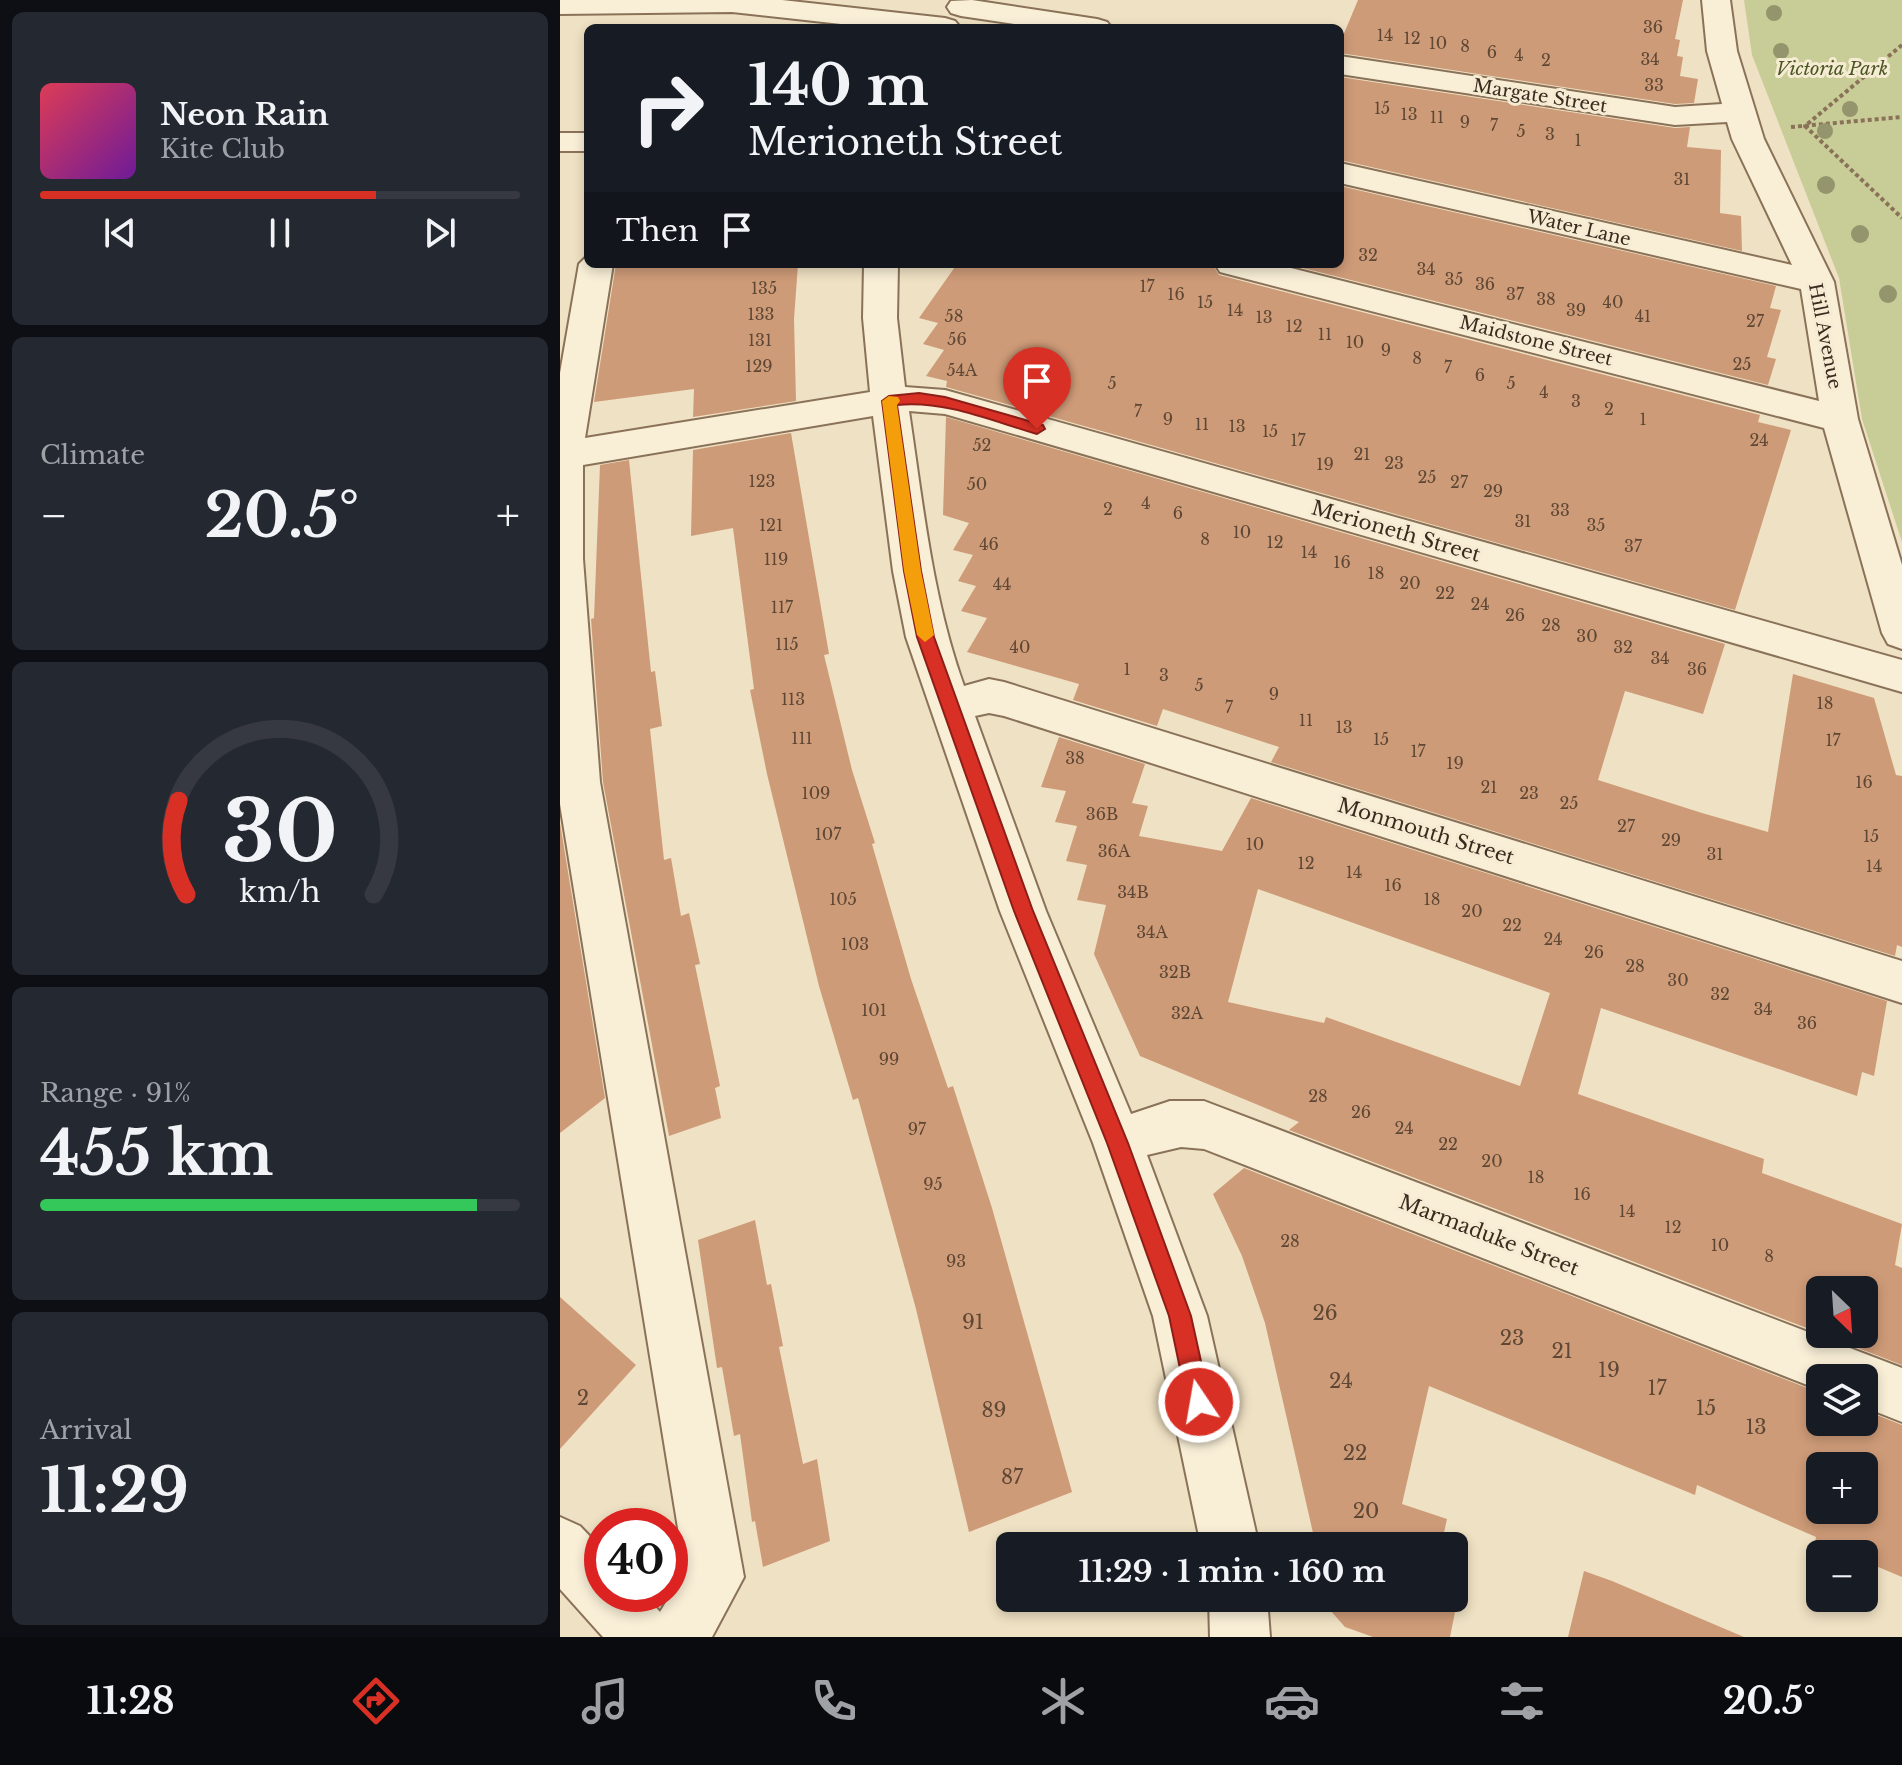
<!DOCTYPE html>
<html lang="en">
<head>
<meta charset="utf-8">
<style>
  :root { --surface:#171b24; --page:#242831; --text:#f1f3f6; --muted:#9ea1a6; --line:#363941; --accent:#d93025 }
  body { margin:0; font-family:"Libre Baskerville",serif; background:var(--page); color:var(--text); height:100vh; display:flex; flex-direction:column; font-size:30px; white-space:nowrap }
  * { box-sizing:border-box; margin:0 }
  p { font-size:26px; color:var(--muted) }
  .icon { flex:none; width:44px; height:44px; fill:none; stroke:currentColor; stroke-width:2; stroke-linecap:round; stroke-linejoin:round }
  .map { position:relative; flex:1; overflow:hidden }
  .details { display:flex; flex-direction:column; gap:12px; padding:12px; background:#0d0f14; width:560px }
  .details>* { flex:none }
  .guide { position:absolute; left:24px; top:24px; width:760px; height:244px; border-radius:12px; box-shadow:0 4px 12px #0003; background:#171b24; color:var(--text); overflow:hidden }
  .needle { width:52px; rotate:155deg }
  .controls { position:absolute; left:1246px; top:1276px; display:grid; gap:16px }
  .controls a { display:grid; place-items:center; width:72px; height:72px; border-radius:12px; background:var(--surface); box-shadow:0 4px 12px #0003; font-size:40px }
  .speed { position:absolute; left:24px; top:1508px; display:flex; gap:16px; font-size:40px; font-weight:700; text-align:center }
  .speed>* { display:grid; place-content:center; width:104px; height:104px; border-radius:50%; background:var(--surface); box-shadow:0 4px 12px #0003; line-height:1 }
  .speed .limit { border:12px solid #d22; background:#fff; color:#111 }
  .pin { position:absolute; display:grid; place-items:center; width:68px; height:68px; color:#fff; margin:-82px -34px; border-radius:50% 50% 50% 0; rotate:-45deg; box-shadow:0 0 8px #0007 }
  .pin .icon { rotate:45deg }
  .me { position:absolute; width:88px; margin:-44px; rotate:348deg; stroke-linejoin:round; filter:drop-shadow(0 0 6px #0008) }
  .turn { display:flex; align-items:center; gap:28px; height:168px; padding:0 32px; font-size:36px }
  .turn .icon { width:104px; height:104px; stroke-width:2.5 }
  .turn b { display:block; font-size:56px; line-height:68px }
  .then { display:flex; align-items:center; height:76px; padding:0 32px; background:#0003; gap:16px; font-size:30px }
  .big { font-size:60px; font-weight:700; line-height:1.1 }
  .details .card { flex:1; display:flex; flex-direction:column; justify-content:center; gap:12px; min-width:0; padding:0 28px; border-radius:12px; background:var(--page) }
  .details .dial { align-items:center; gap:0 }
  .dial svg { height:208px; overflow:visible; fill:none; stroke:var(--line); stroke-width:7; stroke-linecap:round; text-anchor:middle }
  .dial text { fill:var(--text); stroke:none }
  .song { display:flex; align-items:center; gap:24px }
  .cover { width:96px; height:96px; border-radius:12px; background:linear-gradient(135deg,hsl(350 70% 55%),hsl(280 70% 35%)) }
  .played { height:8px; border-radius:4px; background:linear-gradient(90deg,var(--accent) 70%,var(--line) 70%) }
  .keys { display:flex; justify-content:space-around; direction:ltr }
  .heat { display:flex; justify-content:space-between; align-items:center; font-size:44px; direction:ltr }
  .charge { height:12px; border-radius:6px; background:linear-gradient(90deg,#34c759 91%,var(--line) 0) }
  .trip { position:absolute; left:436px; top:1532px; width:472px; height:80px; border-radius:12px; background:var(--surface); box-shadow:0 4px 12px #0003; font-weight:700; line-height:80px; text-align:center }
  .tabs { display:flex; height:128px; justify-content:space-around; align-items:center; background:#090b0e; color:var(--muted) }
  .tabs .icon { width:56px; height:56px }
  .tabs .current { color:var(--accent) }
  .tabs b { font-size:36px; color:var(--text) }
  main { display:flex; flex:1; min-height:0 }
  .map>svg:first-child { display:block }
  .green { fill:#c8cd97 }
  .building { fill:#ce9b78; fill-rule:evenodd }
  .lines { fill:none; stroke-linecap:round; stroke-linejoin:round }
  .minor-casing { stroke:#8a7259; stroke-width:4 }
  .path { stroke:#8a7259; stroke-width:4; stroke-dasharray:4 3; stroke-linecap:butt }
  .minor { fill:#f9efd7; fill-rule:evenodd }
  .tree { fill:#94956c }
  .route { fill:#d93025; stroke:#8d1f18; stroke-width:2 }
  .slow { fill:#f59e0b }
  .labels { text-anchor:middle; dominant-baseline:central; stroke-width:6; stroke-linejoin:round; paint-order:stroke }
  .number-label { font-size:16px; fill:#5e4734 }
  .far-park-label { font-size:18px; font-style:italic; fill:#4a5624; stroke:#f6ebd3 }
  .far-street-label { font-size:18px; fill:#392b1e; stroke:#f6ebd3 }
  .street-label { font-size:20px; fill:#392b1e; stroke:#f6ebd3 }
  .near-number-label { font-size:20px; fill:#5e4734 }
</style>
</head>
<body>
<main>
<section class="details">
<div class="card">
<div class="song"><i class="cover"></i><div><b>Neon Rain</b><p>Kite Club</p></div></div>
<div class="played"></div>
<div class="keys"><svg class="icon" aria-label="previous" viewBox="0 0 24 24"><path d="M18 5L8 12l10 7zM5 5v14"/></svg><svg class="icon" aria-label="pause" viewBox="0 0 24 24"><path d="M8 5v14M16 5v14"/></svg><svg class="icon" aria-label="next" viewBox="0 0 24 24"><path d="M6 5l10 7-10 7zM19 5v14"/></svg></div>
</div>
<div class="card"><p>Climate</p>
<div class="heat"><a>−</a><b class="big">20.5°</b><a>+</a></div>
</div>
<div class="card dial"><svg viewBox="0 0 100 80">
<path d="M14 69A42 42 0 1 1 86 69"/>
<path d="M14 69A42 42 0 0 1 11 33" stroke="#d93025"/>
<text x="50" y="56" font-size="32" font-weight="700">30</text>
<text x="50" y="72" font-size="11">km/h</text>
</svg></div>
<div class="card"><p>Range · 91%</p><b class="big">455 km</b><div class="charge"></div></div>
<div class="card"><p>Arrival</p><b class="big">11:29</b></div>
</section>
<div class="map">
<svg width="1342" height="1637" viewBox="0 0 1342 1637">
  <rect width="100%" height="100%" fill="#efe1c3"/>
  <polygon class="green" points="1184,0 1342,0 1342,542 1302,419 1279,278 1192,55"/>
  <g class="building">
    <polygon points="798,0 1123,0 1115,39 1120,40 1117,56 1123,57 1120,76 1138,79 1134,103 1115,104 780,53 780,43"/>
    <polygon points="780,77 1115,128 1130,127 1127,147 1161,150 1160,213 1181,216 1182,251 780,160"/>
    <polygon points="780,186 1216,286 1210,308 1221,310 1207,357 1216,359 1208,385 727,264 780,264"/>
    <polygon points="56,264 238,264 234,319 236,401 133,417 134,389 34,402"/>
    <polygon points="397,264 652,264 659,275 1200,415 1198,422 1231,430 1175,610 386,387 387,381 366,376 384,350 363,344 378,323 359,318"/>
    <polygon points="386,417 1165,644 1143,714 1065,691 1038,780 1142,813 1208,832 1233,674 1314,698 1336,775 1342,776 1342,947 1337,945 1335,956 711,762 719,747 603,709 597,726 513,700 519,684 407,652 427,618 401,611 416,586 398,581 413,555 393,550 409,523 383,515"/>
    <polygon points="231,433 269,654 264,655 292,770 315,843 312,844 351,979 388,1088 393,1086 432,1208 512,1492 409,1532 356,1309 298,1098 293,1100 259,986 207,774 190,690 194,689 173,528 131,536 133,450"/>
    <polygon points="69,460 91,672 95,671 102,726 90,729 104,860 111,858 121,916 129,913 140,964 135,965 160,1086 155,1088 161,1118 109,1136 43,782 31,619 34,618 40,465"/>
    <path d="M499,737l86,27 -13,39 16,3 -9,30 83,15 29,-53 636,203 -13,75 -12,-4 -5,24 -256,-88 -23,86 186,65 -2,14 140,51 -7,41 7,3v97l-80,-31h42v-44h-44v43l-531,-203 10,-8 -159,-66 -46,-102 12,-49 -29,-5 10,-35 -21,-4 11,-35 -22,-4 11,-31 -25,-4zM698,889l292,104 -30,93 -194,-69 -2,6 -96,-21z"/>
    <polygon points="0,823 45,1098 0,1133"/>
    <path d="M684,1168l576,225v29h44v-12l38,15v152l-38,-16v-7h-51l3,-17 -119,-52 -2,10 -266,-109 -27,118 45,15 -6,27h-125l-51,-223 -23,-67 -29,-62zM1260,1466h44v44h-44z"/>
    <polygon points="195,1220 207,1285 211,1284 223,1346 219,1347 243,1464 257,1459 270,1541 203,1567 195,1521 192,1522 180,1434 174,1436 162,1367 157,1368 138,1240"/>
    <polygon points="0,1297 76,1365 0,1449"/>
    <polygon points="1024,1571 1052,1581 1184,1637 1008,1637"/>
    <polygon points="894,1591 899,1592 890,1637 813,1637 785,1627 770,1610 767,1598 894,1598"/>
  </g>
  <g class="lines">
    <defs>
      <g id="minor">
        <polygon points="0,0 222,0 385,18 395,21 400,27 317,28 172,12 0,14"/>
        <polygon points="412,0 537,19 547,22 552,28 481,28 401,16 391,13 387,7 391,1"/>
        <polygon points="1142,0 1170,0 1177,51 1204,139 1274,282 1298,419 1342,565 1342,649 1328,644 1322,633 1264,428 660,272 655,264 715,264 1259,401 1241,289 780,183 780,163 1232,265 1172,139 1167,122 1115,125 780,74 780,56 1115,107 1162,104 1147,51"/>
        <rect x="0" y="133" width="28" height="18"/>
        <path d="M28,255v9h25l-28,174 285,-46 -7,-74 1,-54h34l-1,54 8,69 40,3 957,270v32l-957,-278 -36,-3c14,93 23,186 55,275l25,-7 15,3 898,279v42l-898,-287 -15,-3 -14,3 71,195 85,203 39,-13h34l698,267v54l-38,-15v-29h-44v12l-616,-241 -23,-2 -34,8 60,161 52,230h-58l-48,-230 -60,-173 -93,-232 -94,-274 -13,-66 -20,-155 -290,49v94l17,223 144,795 -32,60h-109l-43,-48v-72l20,9 22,23v45h42l16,18 25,-41 -125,-767v-431l19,-109z"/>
        <polygon points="649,1598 707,1598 710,1637 650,1637"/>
      </g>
    </defs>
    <use href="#minor" class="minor-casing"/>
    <g class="path">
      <polyline points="1342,45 1245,126 1342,218"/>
      <polyline points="1231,127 1342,117"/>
    </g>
    <use href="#minor" class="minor"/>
  </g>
  <g class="tree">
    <circle cx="1214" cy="13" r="8"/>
    <circle cx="1221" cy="51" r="8"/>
    <circle cx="1290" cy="109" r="8"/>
    <circle cx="1265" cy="131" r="8"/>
    <circle cx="1266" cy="185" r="9"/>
    <circle cx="1300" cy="234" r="9"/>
    <circle cx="1328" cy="294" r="9"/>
  </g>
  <path class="route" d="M359,393l26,4 98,28 2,4 -8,5c-45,-13 -92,-34 -140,-29l24,166 13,66 99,274 95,232 63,173 19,86 -3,8 -8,4 -8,-4 -4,-8 -18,-86 -62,-173 -93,-232 -97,-274 -13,-66 -22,-170 7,-5z"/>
  <polygon class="slow" points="329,396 338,397 340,401 337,405 361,571 374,635 365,642 357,635 344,571 322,401"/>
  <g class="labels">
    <g class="number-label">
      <text x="1093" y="27">36</text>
      <text x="825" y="35">14</text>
      <text x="852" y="38">12</text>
      <text x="878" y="43">10</text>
      <text x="905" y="46">8</text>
      <text x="932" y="52">6</text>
      <text x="959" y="55">4</text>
      <text x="1090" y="59">34</text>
      <text x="986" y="60">2</text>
      <text x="1094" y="85">33</text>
      <text x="822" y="108">15</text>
      <text x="849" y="114">13</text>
      <text x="877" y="117">11</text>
      <text x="905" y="122">9</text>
      <text x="934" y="125">7</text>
      <text x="961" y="131">5</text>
      <text x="990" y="134">3</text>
      <text x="1018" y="140">1</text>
      <text x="1122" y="179">31</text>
      <text x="808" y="255">32</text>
      <text x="866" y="269">34</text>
      <text x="894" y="279">35</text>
      <text x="925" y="284">36</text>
      <text x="587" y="286">17</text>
      <text x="204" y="288">135</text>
      <text x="616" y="294">16</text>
      <text x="955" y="294">37</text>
      <text x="986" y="299">38</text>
      <text x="645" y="302">15</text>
      <text x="1053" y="302">40</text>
      <text x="675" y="310">14</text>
      <text x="1016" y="310">39</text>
      <text x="201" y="314">133</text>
      <text x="394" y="316">58</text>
      <text x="1083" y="316">41</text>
      <text x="704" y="317">13</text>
      <text x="1195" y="321">27</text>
      <text x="734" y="326">12</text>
      <text x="765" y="334">11</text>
      <text x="397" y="339">56</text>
      <text x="200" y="340">131</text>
      <text x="795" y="342">10</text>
      <text x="826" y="350">9</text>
      <text x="857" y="358">8</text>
      <text x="1182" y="364">25</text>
      <text x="199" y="366">129</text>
      <text x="888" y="367">7</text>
      <text x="402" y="370">54A</text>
      <text x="920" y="375">6</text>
      <text x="552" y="383">5</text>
      <text x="951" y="383">5</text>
      <text x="984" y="392">4</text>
      <text x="1016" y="401">3</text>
      <text x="1049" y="409">2</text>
      <text x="578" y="411">7</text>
      <text x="608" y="419">9</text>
      <text x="1083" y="419">1</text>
      <text x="642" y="424">11</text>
      <text x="677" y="426">13</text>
      <text x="710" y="431">15</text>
      <text x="738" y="440">17</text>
      <text x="1199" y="440">24</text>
      <text x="422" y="445">52</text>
      <text x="802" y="454">21</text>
      <text x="834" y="463">23</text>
      <text x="765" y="464">19</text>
      <text x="867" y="477">25</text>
      <text x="202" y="481">123</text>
      <text x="899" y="482">27</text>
      <text x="417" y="484">50</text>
      <text x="933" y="491">29</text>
      <text x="586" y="503">4</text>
      <text x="548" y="509">2</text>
      <text x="1000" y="510">33</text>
      <text x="618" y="513">6</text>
      <text x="963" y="521">31</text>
      <text x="211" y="525">121</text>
      <text x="1036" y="525">35</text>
      <text x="682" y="532">10</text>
      <text x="645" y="539">8</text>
      <text x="715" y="542">12</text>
      <text x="429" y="544">46</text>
      <text x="1073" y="546">37</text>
      <text x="749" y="552">14</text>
      <text x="216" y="559">119</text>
      <text x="782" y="562">16</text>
      <text x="816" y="573">18</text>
      <text x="850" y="583">20</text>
      <text x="442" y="584">44</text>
      <text x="885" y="593">22</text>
      <text x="920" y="604">24</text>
      <text x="222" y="607">117</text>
      <text x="955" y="615">26</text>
      <text x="991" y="625">28</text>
      <text x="1027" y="636">30</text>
      <text x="227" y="644">115</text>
      <text x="460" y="647">40</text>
      <text x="1063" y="647">32</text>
      <text x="1100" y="658">34</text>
      <text x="567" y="669">1</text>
      <text x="1137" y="669">36</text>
      <text x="604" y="675">3</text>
      <text x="639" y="685">5</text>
      <text x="714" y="694">9</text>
      <text x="233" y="699">113</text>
      <text x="1265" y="703">18</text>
      <text x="669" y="707">7</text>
      <text x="746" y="720">11</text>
      <text x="784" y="727">13</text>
      <text x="242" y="738">111</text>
      <text x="821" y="739">15</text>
      <text x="1273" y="740">17</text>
      <text x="858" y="751">17</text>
      <text x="515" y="758">38</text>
      <text x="895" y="763">19</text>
      <text x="1304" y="782">16</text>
      <text x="929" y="787">21</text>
      <text x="256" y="793">109</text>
      <text x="969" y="793">23</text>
      <text x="1009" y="803">25</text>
      <text x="542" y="814">36B</text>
      <text x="1066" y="826">27</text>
      <text x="268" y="834">107</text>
      <text x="1311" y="836">15</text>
      <text x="1111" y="840">29</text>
      <text x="695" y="844">10</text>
      <text x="554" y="851">36A</text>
      <text x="1155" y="854">31</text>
      <text x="746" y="863">12</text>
      <text x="1314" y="866">14</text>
      <text x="794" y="872">14</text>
      <text x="833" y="885">16</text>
      <text x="573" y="892">34B</text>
      <text x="283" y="899">105</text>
      <text x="872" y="899">18</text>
      <text x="912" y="911">20</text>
      <text x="952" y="925">22</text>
      <text x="592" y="932">34A</text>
      <text x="993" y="939">24</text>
      <text x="295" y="944">103</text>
      <text x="1034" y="952">26</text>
      <text x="1075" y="966">28</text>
      <text x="615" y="972">32B</text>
      <text x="1118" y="980">30</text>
      <text x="1160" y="994">32</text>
      <text x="1203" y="1009">34</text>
      <text x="314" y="1010">101</text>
      <text x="627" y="1013">32A</text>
      <text x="1247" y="1023">36</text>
      <text x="329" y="1059">99</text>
      <text x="758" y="1096">28</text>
      <text x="801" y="1112">26</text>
      <text x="844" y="1128">24</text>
      <text x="357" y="1129">97</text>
      <text x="888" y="1144">22</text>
      <text x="932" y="1161">20</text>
      <text x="976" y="1177">18</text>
      <text x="373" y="1184">95</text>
      <text x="1022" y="1194">16</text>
      <text x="1067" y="1211">14</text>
      <text x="1113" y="1227">12</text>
      <text x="730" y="1241">28</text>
      <text x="1160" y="1245">10</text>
      <text x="1209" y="1256">8</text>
      <text x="396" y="1261">93</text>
    </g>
    <g class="far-park-label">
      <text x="1272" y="69">Victoria Park</text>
    </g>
    <g class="far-street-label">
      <text transform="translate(980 96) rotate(9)">Margate Street</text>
      <text transform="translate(1019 228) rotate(13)">Water Lane</text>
      <text transform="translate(1265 336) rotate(79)">Hill Avenue</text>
      <text transform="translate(976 341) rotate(14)">Maidstone Street</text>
    </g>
    <g class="street-label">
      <text transform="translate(836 531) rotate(16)">Merioneth Street</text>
      <text transform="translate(866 831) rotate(17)">Monmouth Street</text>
      <text transform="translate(929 1235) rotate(21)">Marmaduke Street</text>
    </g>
    <g class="near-number-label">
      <text x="765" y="1313">26</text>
      <text x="413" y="1322">91</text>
      <text x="952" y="1338">23</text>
      <text x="1002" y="1351">21</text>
      <text x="1049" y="1370">19</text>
      <text x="781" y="1381">24</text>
      <text x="1097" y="1388">17</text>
      <text x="23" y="1398">2</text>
      <text x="1146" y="1408">15</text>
      <text x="434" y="1410">89</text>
      <text x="1196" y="1427">13</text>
      <text x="795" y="1453">22</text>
      <text x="452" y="1477">87</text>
      <text x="806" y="1511">20</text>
    </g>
  </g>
</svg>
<div class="controls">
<a><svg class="needle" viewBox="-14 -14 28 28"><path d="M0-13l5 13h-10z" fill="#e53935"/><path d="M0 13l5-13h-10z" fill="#9ea1a6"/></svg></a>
<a><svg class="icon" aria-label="layers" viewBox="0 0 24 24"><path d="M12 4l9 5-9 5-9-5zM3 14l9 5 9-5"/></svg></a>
<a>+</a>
<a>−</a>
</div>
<div class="speed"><div class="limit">40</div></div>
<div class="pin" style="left:477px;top:429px;background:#d93025"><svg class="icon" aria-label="arrive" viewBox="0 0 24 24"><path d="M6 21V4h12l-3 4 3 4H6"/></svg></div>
<svg class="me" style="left:639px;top:1402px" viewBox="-20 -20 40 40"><circle r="17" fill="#d93025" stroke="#fff" stroke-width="3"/><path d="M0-11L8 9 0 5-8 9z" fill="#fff"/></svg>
<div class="trip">11:29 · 1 min · 160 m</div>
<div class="guide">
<div class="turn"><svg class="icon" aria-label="right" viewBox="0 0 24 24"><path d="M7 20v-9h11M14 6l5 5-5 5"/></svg><div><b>140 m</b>Merioneth Street</div></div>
<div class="then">Then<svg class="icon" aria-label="arrive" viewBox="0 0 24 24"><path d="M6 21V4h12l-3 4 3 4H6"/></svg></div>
</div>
</div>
</main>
<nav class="tabs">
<b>11:28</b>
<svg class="icon current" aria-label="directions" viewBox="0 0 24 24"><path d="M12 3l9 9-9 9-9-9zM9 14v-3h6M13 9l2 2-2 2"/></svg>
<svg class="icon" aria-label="music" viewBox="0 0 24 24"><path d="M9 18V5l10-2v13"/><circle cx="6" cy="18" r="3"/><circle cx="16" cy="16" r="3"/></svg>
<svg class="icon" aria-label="phone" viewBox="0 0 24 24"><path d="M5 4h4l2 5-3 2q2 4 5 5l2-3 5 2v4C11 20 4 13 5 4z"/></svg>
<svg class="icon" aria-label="climate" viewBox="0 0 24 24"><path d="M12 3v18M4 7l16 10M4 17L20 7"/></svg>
<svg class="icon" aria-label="car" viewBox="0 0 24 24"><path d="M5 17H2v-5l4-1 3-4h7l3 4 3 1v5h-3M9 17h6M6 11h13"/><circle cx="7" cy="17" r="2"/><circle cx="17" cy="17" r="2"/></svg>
<svg class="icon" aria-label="filters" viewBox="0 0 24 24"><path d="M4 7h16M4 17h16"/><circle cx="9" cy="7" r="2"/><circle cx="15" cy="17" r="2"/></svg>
<b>20.5°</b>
</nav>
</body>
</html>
